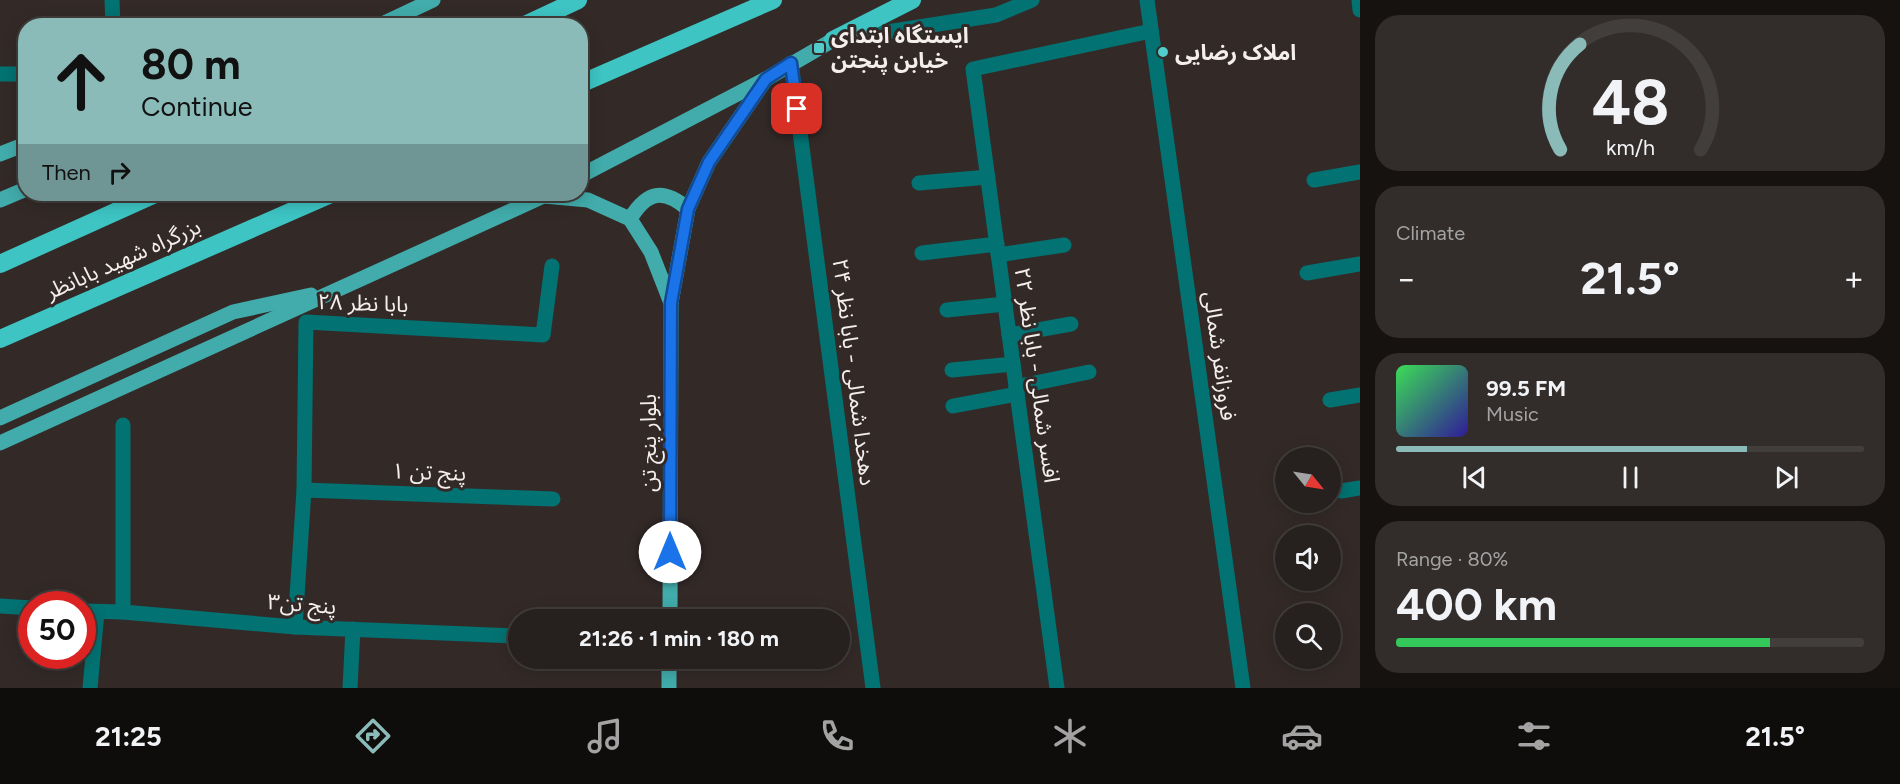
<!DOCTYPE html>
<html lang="en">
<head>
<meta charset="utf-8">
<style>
  :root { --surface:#26201e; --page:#322d2b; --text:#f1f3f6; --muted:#a4a3a4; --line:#423e3c; --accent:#8bbbb9 }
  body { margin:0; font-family:Figtree,"Noto Sans Arabic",sans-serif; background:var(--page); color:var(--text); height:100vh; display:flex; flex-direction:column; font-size:22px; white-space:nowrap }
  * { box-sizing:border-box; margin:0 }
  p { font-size:20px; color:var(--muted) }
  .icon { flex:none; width:33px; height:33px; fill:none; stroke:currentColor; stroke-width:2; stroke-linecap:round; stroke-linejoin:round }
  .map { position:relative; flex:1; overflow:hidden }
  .sheet { display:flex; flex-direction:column; gap:15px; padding:15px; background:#151210; width:540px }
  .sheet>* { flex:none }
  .guide { position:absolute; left:18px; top:18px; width:570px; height:183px; border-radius:24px; box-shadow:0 3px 15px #0003,0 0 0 2px var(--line); background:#8bbbb9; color:#111; overflow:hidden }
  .needle { width:39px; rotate:120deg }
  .fabs { position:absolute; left:1275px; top:447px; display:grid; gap:12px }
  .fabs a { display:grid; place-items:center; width:66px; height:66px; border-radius:50%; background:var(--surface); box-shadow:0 3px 15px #0003,0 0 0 2px var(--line); font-size:30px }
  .speed { position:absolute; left:18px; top:591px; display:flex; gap:12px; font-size:30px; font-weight:700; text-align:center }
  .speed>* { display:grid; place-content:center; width:78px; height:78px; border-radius:50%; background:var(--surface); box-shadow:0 3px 15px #0003,0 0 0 2px var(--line); line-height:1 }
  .speed .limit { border:9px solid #d22; background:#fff; color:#111 }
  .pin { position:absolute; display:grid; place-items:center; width:51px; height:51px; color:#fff; margin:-26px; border-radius:12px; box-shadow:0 3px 9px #0006 }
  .me { position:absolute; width:66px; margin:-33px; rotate:0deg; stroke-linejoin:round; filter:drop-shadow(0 0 4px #0008) }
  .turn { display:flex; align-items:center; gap:21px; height:126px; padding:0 24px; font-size:27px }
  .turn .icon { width:78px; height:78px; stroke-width:2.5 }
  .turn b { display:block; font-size:42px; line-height:51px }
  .then { display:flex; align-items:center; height:57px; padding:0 24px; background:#0003; gap:12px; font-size:22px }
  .big { font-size:45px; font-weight:700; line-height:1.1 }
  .sheet .card { flex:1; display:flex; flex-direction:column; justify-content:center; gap:9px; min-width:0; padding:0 21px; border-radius:24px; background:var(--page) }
  .sheet .dial { align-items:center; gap:0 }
  .dial svg { height:156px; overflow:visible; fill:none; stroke:var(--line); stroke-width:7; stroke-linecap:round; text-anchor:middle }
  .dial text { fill:var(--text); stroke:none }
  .song { display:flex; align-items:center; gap:18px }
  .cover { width:72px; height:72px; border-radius:9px; background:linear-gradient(135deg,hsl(130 70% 55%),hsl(250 70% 35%)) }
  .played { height:6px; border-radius:3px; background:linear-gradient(90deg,var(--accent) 75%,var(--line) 75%) }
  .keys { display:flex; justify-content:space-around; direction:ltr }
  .heat { display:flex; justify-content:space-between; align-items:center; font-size:33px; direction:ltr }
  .charge { height:9px; border-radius:4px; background:linear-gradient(90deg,#34c759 80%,var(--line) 0) }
  .trip { position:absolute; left:508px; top:609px; width:342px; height:60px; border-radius:30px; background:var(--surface); box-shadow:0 3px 15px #0003,0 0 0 2px var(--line); font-weight:700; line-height:60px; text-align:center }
  .tabs { display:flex; height:96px; justify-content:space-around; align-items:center; background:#0f0d0c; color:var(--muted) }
  .tabs .icon { width:42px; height:42px }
  .tabs .on { color:var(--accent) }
  .tabs b { font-size:27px; color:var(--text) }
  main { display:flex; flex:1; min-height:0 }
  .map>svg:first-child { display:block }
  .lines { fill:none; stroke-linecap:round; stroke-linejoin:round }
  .minor { stroke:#027272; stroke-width:15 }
  .major { stroke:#41acab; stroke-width:15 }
  .highway { stroke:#3dc4c3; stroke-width:18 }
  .route-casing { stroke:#114b97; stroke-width:15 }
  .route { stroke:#1a73e8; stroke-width:10 }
  .poi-dot { fill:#52cdcc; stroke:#332a28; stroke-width:2 }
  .labels { text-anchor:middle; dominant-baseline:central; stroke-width:6; stroke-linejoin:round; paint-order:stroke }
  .poi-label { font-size:22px; font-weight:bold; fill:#f4eeec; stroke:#332a28; text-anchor:start }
  .street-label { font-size:22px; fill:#f4eeec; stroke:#332a28 }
</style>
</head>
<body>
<main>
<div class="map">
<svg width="1360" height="688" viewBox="0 0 1360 688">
  <rect width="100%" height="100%" fill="#332a28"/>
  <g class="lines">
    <g class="minor">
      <polyline points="112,0 113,26"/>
      <polyline points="1147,0 1243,688"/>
      <polyline points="1359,0 1360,10"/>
      <polyline points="842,39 996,15 1032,0"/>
      <polyline points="791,63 873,688"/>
      <polyline points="0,74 26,74"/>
      <polyline points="1314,180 1360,172"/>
      <polyline points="919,183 988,177"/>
      <polyline points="922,253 997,244"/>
      <polyline points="998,255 1064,245"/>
      <polyline points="1307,273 1360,264"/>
      <polyline points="947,310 1005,304"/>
      <polyline points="1009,335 1071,324"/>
      <polyline points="952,370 1013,364"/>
      <polyline points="1016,387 1089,372"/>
      <polyline points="1330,400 1360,395"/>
      <polyline points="953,406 1017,394"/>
      <polyline points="123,425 123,612"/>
      <polyline points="304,490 553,499"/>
      <polyline points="1341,491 1360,488"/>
      <polyline points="0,606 32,608"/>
      <polyline points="82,611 123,612 295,627 519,636"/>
      <polyline points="295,627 304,490 306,322 543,335 552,266"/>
      <polyline points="90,688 97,612"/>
      <polyline points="350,688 353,629"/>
      <polyline points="1057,688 973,69 1151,31"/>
    </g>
    <g class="major">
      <polyline points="378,26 433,0"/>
      <polyline points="0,154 26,144"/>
      <polyline points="580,176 766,79 833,40"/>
      <polyline points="544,196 588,200 630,219 651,252 671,303"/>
      <polyline points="0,200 26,189"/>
      <path d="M630,219c17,-28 33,-31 58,-10"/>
      <polyline points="0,418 233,312 311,295"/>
      <polyline points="0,443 548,194"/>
      <polyline points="670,620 671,303 688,209 709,162 766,79"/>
      <polyline points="669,688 669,658"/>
    </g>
    <g class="highway">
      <polyline points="523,26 578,0"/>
      <polyline points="833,40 912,0"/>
      <polyline points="580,84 773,0"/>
      <polyline points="0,264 155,194"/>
      <polyline points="0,339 331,194"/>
    </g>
  </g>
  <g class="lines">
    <defs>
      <polyline id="route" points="670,552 671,303 688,209 709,162 766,79 791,63 797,109"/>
    </defs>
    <use href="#route" class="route-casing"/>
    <use href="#route" class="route"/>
  </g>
  <g class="poi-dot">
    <rect x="813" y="42" width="12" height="12" rx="3"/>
    <circle cx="1163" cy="52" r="6"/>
  </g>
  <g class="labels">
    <g class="poi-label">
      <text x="831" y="35">ایستگاه ابتدای<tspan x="831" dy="25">خیابن پنجتن</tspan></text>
      <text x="1175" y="52">املاک رضایی</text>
    </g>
    <g class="street-label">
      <text transform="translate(123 259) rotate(-24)">بزرگراه شهید بابانظر</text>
      <text transform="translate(363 303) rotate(2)">بابا نظر ۲۸</text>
      <text transform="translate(1220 356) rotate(82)">فروزانفر شمالی</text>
      <text transform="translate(854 372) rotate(83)">دهخدا شمالی - بابا نظر ۲۴</text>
      <text transform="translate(1037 375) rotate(82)">افسر شمالی - بابا نظر ۲۲</text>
      <text transform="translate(648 443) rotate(-90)">بلوار پنج تن</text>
      <text transform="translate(429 472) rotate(2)">پنج تن ۱</text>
      <text transform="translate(302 604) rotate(4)">پنج تن۳</text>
    </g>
  </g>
</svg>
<div class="fabs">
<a><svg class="needle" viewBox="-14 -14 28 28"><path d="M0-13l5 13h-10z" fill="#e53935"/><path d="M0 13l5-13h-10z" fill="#a4a3a4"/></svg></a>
<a><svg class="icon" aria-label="sound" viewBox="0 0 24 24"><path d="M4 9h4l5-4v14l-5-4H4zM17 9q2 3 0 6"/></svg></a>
<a><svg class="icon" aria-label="search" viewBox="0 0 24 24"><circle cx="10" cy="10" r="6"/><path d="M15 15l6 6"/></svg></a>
</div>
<div class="speed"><div class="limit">50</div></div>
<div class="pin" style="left:797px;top:109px;background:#d93025"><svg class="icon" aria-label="arrive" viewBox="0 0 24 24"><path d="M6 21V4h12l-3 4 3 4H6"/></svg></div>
<svg class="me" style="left:670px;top:552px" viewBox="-20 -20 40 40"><circle r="19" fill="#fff"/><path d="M0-13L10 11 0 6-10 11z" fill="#1a73e8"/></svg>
<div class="trip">21:26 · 1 min · 180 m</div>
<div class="guide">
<div class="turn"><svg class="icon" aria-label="ahead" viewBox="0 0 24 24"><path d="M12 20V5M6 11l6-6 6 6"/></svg><div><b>80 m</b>Continue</div></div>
<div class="then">Then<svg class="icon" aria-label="right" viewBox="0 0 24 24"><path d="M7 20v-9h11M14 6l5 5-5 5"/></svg></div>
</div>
</div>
<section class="sheet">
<div class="card dial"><svg viewBox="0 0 100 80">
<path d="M14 69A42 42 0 1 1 86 69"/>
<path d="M14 69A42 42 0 0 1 24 15" stroke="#8bbbb9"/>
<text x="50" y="56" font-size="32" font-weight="700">48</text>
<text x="50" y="72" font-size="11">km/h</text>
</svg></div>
<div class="card"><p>Climate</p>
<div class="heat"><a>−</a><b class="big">21.5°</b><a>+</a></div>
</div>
<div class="card">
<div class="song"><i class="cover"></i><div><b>99.5 FM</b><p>Music</p></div></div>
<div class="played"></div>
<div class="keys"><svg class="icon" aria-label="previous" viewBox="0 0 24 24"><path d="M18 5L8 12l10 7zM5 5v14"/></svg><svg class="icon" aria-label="pause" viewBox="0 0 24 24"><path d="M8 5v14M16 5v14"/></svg><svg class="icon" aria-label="next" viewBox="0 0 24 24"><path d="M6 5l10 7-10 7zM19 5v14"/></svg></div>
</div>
<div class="card"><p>Range · 80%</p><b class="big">400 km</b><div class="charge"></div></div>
</section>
</main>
<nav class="tabs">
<b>21:25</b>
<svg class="icon on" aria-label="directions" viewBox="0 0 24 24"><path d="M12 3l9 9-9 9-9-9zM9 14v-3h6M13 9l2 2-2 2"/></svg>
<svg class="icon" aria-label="music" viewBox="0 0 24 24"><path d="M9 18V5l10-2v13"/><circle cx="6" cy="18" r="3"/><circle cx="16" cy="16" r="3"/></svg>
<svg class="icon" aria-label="phone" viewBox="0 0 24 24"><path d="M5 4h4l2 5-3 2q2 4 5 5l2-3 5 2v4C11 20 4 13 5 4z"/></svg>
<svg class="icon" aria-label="climate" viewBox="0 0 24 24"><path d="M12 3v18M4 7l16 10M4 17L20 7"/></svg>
<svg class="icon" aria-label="car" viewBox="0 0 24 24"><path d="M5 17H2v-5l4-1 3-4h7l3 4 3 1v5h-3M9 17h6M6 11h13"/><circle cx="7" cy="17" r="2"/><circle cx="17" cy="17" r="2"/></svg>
<svg class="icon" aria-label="filters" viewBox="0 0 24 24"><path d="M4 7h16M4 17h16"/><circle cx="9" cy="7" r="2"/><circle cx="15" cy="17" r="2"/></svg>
<b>21.5°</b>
</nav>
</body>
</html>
